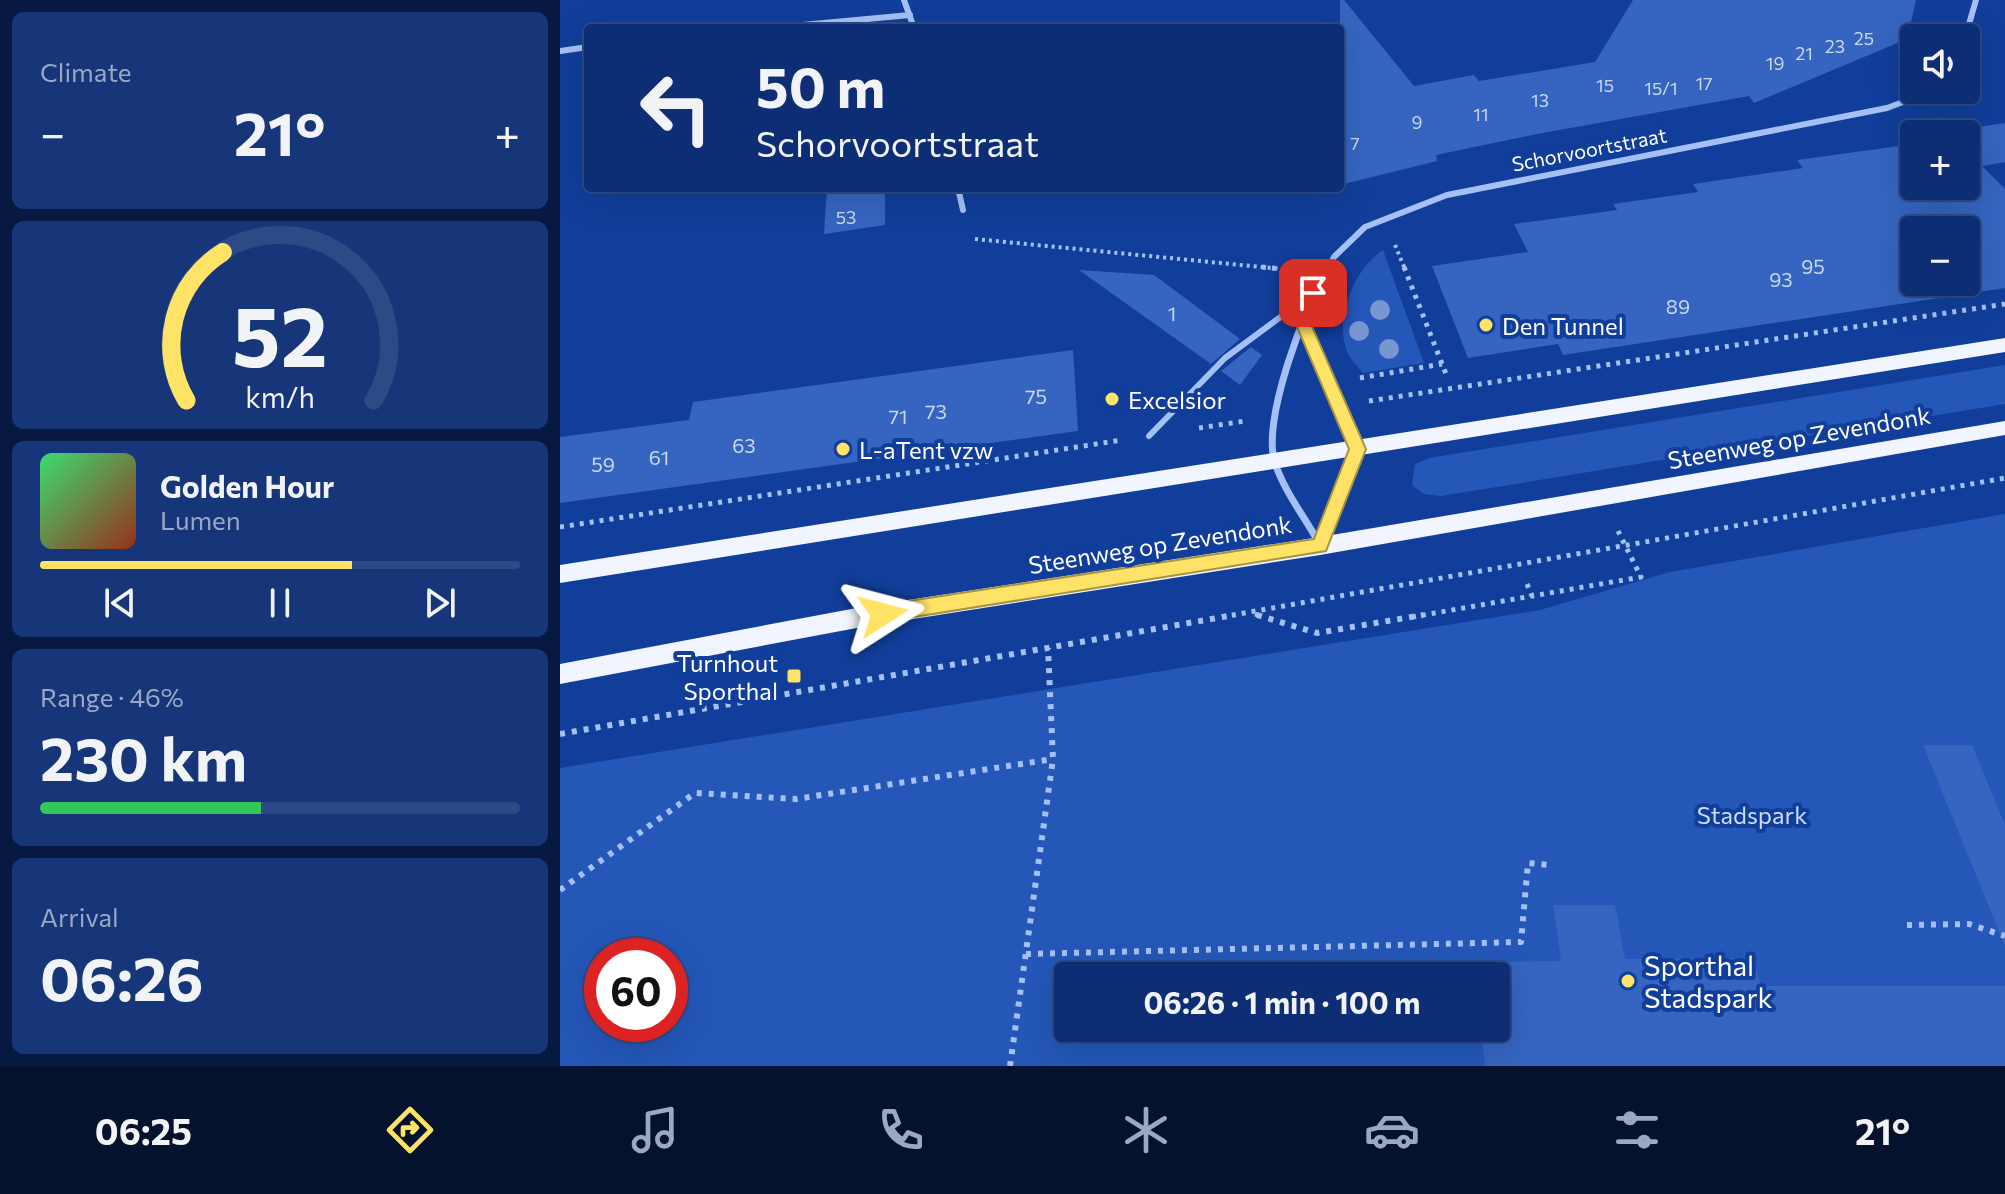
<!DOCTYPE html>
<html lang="en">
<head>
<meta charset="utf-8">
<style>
  :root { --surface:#0d2e74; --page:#163679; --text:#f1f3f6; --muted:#9aa8c5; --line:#2d4a86; --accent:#ffe367 }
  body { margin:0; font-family:Commissioner,sans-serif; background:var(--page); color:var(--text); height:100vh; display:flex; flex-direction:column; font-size:30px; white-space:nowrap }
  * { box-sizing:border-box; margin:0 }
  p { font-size:26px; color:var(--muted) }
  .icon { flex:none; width:44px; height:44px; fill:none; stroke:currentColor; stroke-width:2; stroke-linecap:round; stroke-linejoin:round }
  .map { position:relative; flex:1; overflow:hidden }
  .panel { display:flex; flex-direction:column; gap:12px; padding:12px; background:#071940; width:560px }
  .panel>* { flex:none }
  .guide { position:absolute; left:24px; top:24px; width:760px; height:168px; border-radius:8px; box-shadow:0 8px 32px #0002,0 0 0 2px var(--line); background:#0d2e74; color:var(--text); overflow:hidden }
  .tools { position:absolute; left:1340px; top:24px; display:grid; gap:16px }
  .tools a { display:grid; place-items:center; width:80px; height:80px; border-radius:8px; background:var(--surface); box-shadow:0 8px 32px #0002,0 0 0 2px var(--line); font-size:40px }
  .speed { position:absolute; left:24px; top:938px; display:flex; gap:16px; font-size:40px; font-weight:700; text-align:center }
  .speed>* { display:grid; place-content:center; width:104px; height:104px; border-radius:50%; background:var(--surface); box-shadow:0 8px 32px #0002,0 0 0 2px var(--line); line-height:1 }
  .speed .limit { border:12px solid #d22; background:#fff; color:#111 }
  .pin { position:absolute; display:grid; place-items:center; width:68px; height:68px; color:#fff; margin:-34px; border-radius:16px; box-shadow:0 4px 12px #0006 }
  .me { position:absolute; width:88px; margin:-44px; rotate:81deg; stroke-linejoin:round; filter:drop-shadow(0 0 6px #0008) }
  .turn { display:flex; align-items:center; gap:28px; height:168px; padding:0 40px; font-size:36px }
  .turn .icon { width:104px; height:104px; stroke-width:2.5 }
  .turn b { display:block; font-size:56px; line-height:68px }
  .big { font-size:60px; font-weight:700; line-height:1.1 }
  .panel .widget { flex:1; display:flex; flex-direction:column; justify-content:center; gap:12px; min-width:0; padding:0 28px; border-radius:12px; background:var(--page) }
  .panel .dial { align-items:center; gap:0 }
  .dial svg { height:208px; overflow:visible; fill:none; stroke:var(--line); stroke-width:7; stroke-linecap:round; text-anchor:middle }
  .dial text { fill:var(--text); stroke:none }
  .song { display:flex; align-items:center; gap:24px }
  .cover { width:96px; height:96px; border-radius:12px; background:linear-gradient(135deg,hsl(140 70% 55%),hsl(10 70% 35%)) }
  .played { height:8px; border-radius:4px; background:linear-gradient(90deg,var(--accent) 65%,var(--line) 65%) }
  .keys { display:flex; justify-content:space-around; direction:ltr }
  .heat { display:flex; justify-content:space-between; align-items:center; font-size:44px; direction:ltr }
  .charge { height:12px; border-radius:6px; background:linear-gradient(90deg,#34c759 46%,var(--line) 0) }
  .trip { position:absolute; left:494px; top:962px; width:456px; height:80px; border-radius:8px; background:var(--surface); box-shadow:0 8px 32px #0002,0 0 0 2px var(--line); font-weight:700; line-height:80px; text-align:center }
  .tabs { display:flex; height:128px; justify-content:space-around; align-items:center; background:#05122e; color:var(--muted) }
  .tabs .icon { width:56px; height:56px }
  .tabs .selected { color:var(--accent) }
  .tabs b { font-size:36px; color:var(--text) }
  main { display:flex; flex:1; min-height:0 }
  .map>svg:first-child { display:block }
  .green { fill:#2457b8; fill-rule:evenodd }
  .building { fill:#3565c0; fill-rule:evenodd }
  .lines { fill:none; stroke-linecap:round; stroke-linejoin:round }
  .path-far2 { stroke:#a4c0f4; stroke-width:4; stroke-dasharray:3 4; stroke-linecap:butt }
  .path-far1 { stroke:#a4c0f4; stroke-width:5; stroke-dasharray:4 6; stroke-linecap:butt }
  .path { stroke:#a4c0f4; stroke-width:6; stroke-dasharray:5 7; stroke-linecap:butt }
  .lane { stroke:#a4c0f4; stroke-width:6 }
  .street-far1 { stroke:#a4c0f4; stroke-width:6 }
  .street { stroke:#a4c0f4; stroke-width:7 }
  .primary { fill:#f1f5ff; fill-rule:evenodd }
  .tree { fill:#7896d1 }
  .route { fill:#ffe367; stroke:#a69443; stroke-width:2 }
  .poi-dot { fill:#ffe367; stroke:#113e9a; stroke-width:3 }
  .labels { text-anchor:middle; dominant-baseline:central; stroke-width:8; stroke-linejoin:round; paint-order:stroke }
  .far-number-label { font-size:18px; fill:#ccd8ef }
  .far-street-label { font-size:20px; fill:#fff; stroke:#113e9a }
  .number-label { font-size:20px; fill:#ccd8ef }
  .poi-label { font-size:24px; fill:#fff; stroke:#113e9a; text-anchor:start }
  .street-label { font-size:24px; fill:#fff; stroke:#113e9a }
  .park-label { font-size:24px; fill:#cddefe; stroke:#113e9a }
  .near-poi-label { font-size:28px; fill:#fff; stroke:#113e9a; text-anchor:start }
</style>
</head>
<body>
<main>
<section class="panel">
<div class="widget"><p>Climate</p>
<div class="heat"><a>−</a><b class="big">21°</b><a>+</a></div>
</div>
<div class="widget dial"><svg viewBox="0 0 100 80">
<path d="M14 69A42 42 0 1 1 86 69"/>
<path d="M14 69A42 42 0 0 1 28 12" stroke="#ffe367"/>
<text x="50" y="56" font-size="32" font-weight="700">52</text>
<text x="50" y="72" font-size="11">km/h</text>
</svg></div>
<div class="widget">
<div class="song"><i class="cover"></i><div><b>Golden Hour</b><p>Lumen</p></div></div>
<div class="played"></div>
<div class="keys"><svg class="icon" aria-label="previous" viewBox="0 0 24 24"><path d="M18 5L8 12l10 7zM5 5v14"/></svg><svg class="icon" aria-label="pause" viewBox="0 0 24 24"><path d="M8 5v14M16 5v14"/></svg><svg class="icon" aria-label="next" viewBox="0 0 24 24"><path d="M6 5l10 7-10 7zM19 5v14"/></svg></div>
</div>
<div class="widget"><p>Range · 46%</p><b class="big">230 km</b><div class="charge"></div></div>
<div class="widget"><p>Arrival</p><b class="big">06:26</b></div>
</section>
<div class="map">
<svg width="1445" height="1066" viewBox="0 0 1445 1066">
  <rect width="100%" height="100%" fill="#113e9a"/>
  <g class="green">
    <path d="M823,250l41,113 -61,10c-5,-6 -13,-14 -16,-21 -13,-34 7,-83 36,-102z"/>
    <polygon points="1445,365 1445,404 881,496 864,494 852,485 855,464 869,458"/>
    <path d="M1445,514v552h-1445v-298l980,-158 130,-38zM42,956h68v68h-68zM508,976h428v52h-428z"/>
  </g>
  <g class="building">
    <polygon points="780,0 784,0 854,86 914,75 919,81 1035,62 1073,0 1356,0 1347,39 1194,103 1189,96 977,134 876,155 877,161 780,185"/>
    <path d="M1445,123v39l-23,4 23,23v99l-442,67 -5,-11 -90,14 -36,-92 96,-14 -14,-28 103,-14 -4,-6 85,-12 -5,-8 110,-16 -6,-8 117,-16v42h52v-52h-34zM1354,230h52v52h-52z"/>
    <polygon points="267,188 325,188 325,225 264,234"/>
    <polygon points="519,270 594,275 680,339 651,364"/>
    <polygon points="691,347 702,355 680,385 661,371"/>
    <polygon points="513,350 518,431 0,503 0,437 129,420 133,402"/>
    <polygon points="1363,745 1412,745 1445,825 1445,946"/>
    <polygon points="993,905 1055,905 1065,959 1193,958 1201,986 1445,986 1445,1066 925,1066 921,1028 936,1028 936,976 915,976 914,962 1001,961"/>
  </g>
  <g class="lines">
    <g class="path-far2">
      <polyline points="415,239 722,269"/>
      <polyline points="835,245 845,269"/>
    </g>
    <g class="path-far1">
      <polyline points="702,267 731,270"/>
      <polyline points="844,267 886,374"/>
      <polyline points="800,378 882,364"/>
      <polyline points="809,401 1445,304"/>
      <polyline points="639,428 685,421"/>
      <polyline points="0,527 562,440"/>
      <polyline points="967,584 972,596"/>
      <polyline points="695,614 704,617"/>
      <polyline points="662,617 1445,478"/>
      <polyline points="852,617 1081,577 1058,531"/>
    </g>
    <g class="path">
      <polyline points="697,615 757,633 863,615"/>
      <polyline points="0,734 674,615"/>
      <polyline points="0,890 135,793 236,799 493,759"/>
      <polyline points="1347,925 1409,924 1445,936"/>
      <polyline points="466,954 961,942 968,863 990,865"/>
      <polyline points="450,1066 493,759 488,648"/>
    </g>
    <polyline class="lane" points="589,436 665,358 753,293"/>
    <g class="street-far1">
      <polyline points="344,0 354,28"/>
      <polyline points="210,28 350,15"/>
      <polyline points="1405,38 1416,0"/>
      <polyline points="0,51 28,47"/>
      <polyline points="398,188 403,210"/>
      <polyline points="767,269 774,257 805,227 887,195 1327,108 1375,90"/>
    </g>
    <g class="street">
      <polyline points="743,323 798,449 760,546"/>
      <path d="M760,545c-14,-26 -36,-54 -45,-82 -14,-43 31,-158 53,-196"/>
    </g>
    <g class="primary">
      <polygon points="1445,338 1445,352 0,583 0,565"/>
      <polygon points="1445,421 1445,435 760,555 302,627 0,684 0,664 302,607 760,537"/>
    </g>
  </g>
  <g class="tree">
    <circle cx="820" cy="310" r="10"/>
    <circle cx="799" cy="331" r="10"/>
    <circle cx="829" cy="349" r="10"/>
  </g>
  <polygon class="route" points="753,288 761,293 750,322 806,449 766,551 323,622 317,620 314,614 323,605 754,539 789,449 735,322 746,293"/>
  <g class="poi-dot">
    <circle cx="926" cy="325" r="8"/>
    <circle cx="552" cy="399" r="8"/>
    <circle cx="283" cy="449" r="8"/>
    <rect x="226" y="668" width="16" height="16" rx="4"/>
    <circle cx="1068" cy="981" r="8"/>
  </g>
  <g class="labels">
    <g class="far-number-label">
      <text x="1304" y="38">25</text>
      <text x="1275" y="46">23</text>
      <text x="1244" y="53">21</text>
      <text x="1215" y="63">19</text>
      <text x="1144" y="83">17</text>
      <text x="1045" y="85">15</text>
      <text x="1101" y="88">15/1</text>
      <text x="980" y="100">13</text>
      <text x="921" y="114">11</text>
      <text x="857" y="122">9</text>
      <text x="795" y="143">7</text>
      <text x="286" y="217">53</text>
    </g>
    <g class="far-street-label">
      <text transform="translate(1029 149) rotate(-11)">Schorvoortstraat</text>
    </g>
    <g class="number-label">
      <text x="1253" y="266">95</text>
      <text x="1221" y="279">93</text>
      <text x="1118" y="306">89</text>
      <text x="612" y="313">1</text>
      <text x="476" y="396">75</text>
      <text x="376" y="411">73</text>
      <text x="338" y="416">71</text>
      <text x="184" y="445">63</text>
      <text x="99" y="457">61</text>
      <text x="43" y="464">59</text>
    </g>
    <g class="poi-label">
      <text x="942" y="325">Den Tunnel</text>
      <text x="568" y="399">Excelsior</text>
      <text x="299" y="449">L-aTent vzw</text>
      <text x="218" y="662" text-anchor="end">Turnhout<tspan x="218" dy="28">Sporthal</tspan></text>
    </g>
    <g class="street-label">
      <text transform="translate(1239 437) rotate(-10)">Steenweg op Zevendonk</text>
      <text transform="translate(600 544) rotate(-9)">Steenweg op Zevendonk</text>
    </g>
    <g class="park-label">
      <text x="1192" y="814">Stadspark</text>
    </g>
    <g class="near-poi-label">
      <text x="1084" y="965">Sporthal<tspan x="1084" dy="32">Stadspark</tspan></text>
    </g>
  </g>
</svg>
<div class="tools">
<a><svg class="icon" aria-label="sound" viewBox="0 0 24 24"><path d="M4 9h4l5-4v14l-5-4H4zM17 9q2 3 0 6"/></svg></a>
<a>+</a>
<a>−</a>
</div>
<div class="speed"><div class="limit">60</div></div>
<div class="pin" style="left:753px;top:293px;background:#d93025"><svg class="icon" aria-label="arrive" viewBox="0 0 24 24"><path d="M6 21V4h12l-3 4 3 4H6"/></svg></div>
<svg class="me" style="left:323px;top:614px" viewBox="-20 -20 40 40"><path d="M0-17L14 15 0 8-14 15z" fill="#ffe367" stroke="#fff" stroke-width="4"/></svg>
<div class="trip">06:26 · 1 min · 100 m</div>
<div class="guide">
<div class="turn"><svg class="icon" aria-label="left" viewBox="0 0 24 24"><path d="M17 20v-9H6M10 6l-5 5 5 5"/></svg><div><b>50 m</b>Schorvoortstraat</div></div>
</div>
</div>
</main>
<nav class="tabs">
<b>06:25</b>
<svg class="icon selected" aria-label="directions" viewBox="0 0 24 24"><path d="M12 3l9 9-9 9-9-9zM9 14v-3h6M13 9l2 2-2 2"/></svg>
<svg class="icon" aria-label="music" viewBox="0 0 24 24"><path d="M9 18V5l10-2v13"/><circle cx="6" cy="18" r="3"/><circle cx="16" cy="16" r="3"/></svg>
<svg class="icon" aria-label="phone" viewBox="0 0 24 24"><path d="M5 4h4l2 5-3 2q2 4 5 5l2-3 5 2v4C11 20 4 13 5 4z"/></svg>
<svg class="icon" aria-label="climate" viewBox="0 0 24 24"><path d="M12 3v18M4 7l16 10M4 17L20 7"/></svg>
<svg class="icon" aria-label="car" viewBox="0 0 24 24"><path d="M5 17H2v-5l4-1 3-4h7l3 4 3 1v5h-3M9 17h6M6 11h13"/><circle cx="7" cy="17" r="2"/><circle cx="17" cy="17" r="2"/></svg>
<svg class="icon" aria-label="filters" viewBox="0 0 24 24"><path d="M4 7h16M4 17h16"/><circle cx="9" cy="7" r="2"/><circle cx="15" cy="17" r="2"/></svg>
<b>21°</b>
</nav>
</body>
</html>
